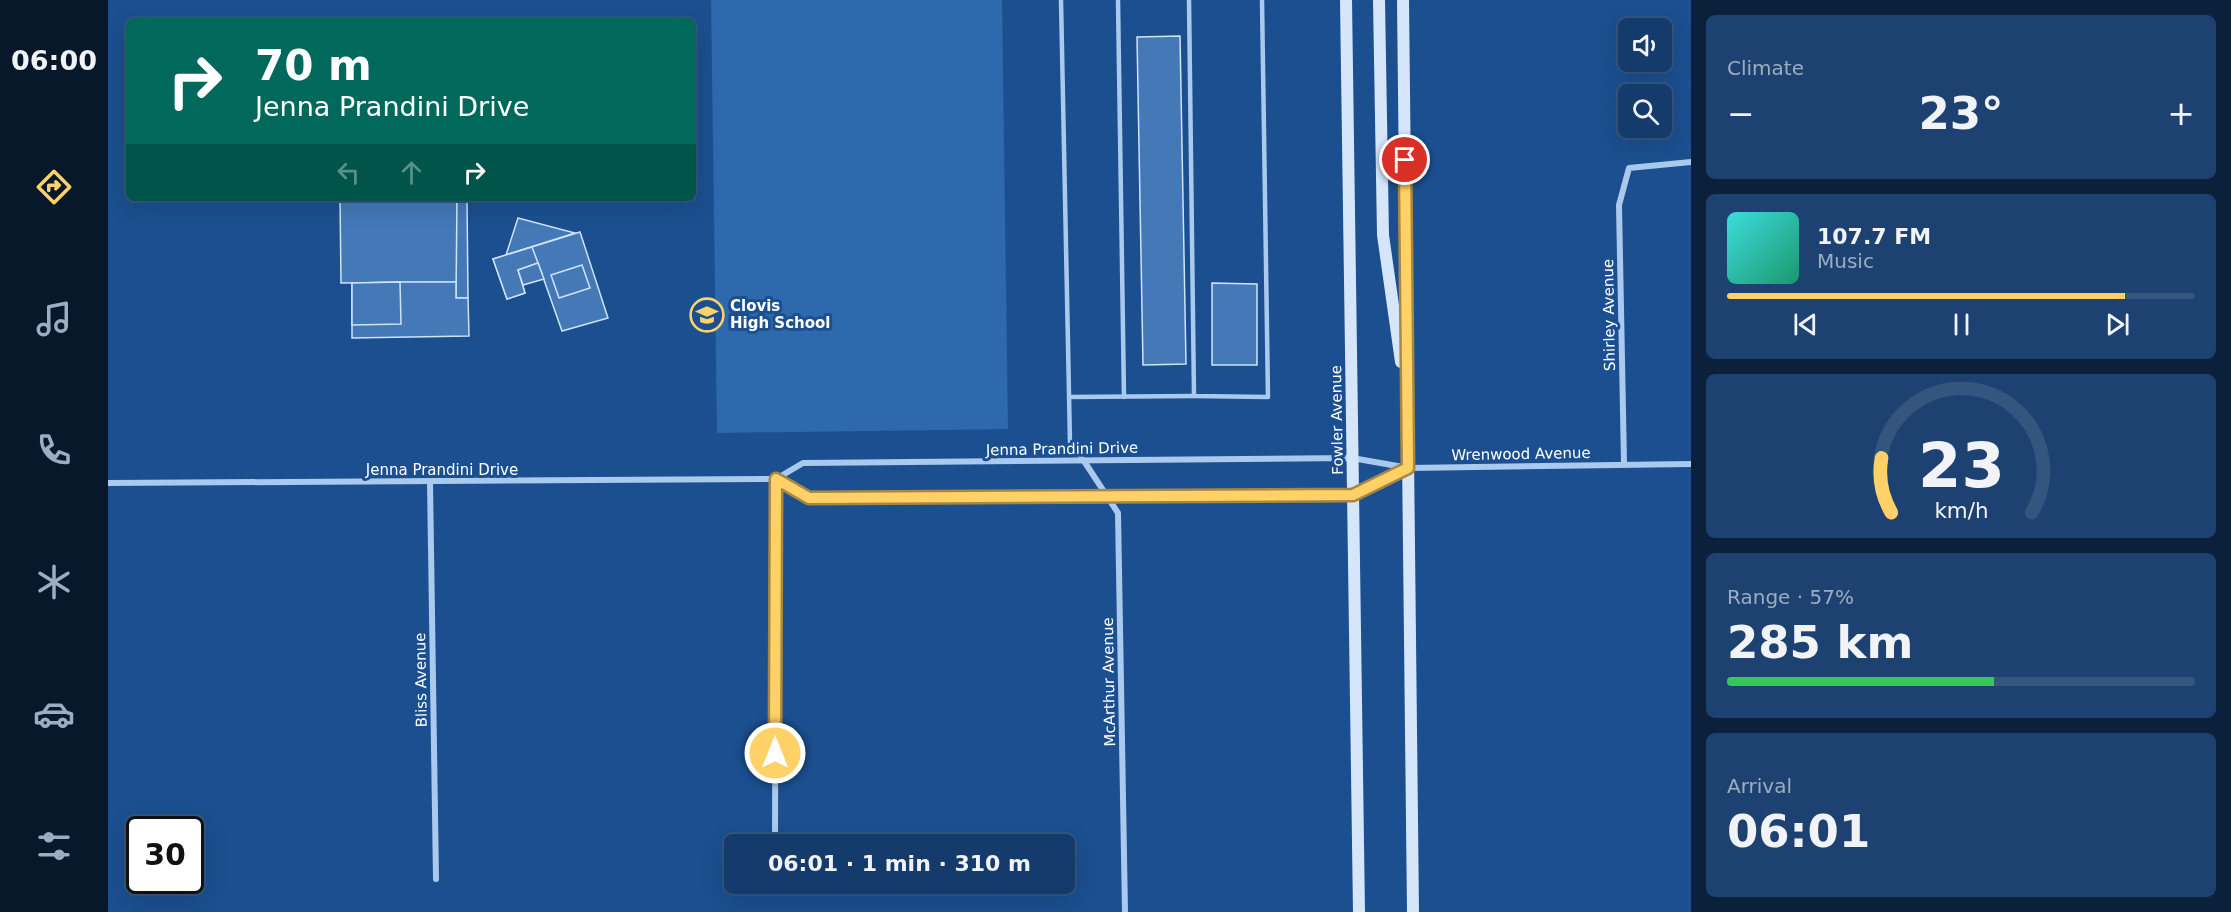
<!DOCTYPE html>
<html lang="en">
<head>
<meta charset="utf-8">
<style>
  :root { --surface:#143b6b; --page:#1d4271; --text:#f1f3f6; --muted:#9dadc1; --line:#33557e; --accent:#ffd166 }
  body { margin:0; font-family:"DejaVu Sans",sans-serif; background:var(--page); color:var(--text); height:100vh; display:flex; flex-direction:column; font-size:22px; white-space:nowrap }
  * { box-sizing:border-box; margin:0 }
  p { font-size:20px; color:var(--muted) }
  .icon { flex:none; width:33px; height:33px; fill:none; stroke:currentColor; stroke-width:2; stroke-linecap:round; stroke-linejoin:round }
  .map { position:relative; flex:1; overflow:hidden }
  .details { display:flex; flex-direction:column; gap:15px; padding:15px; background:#0b203b; width:540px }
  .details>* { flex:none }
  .banner { position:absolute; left:18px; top:18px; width:570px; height:183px; border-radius:9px; box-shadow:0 6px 24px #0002,0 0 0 2px var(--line); background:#00695c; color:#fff; overflow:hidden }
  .buttons { position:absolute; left:1510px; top:18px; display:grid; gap:12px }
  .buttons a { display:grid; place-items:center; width:54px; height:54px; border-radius:9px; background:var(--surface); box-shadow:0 6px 24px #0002,0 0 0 2px var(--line); font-size:30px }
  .speed { position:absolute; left:18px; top:816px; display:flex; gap:12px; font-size:30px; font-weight:700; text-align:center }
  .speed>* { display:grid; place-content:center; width:78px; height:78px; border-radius:50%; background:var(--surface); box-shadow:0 6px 24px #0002,0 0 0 2px var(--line); line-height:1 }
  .speed .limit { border:3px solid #111; border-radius:9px; background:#fff; color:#111 }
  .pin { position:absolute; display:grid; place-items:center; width:51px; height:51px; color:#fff; margin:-26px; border:3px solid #fff; border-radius:50%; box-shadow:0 2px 6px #0007 }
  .me { position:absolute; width:66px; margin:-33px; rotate:0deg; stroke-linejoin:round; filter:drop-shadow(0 0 4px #0008) }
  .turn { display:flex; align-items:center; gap:21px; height:126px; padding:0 30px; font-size:27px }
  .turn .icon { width:78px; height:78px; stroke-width:2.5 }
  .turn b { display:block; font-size:42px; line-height:51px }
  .lanes { display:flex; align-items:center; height:57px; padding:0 30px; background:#0003; justify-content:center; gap:30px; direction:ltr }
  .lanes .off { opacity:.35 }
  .big { font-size:45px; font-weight:600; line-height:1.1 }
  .details .card { flex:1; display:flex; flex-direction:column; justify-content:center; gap:9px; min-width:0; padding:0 21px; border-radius:9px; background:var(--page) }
  .details .dial { align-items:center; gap:0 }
  .dial svg { height:156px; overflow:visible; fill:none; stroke:var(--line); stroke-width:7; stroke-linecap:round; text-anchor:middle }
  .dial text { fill:var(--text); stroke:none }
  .song { display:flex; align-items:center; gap:18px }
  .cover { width:72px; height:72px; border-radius:9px; background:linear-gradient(135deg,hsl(180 70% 55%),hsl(160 70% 35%)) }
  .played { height:6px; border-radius:3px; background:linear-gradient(90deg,var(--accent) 85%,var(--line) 85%) }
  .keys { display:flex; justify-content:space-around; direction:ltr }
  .heat { display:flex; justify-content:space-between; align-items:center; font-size:33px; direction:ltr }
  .charge { height:9px; border-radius:4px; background:linear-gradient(90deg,#34c759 57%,var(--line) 0) }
  .trip { position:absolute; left:616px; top:834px; width:351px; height:60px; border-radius:9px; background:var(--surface); box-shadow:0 6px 24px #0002,0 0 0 2px var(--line); font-weight:600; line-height:60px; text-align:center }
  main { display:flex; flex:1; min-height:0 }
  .tabs { display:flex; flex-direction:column; width:108px; justify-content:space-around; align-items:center; background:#08182b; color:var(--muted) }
  .tabs .icon { width:42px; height:42px }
  .tabs .current { color:var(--accent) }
  .tabs b { font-size:27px; color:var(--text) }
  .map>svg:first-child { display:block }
  .green { fill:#2e69ad }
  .building { fill:#4478b7; stroke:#cfe3fa; stroke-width:1.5 }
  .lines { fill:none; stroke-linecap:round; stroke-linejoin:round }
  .lane { stroke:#a9c9ee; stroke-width:4.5 }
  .street { stroke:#a9c9ee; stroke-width:6 }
  .secondary { stroke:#d6e6fa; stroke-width:12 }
  .route-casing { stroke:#a68842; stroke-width:15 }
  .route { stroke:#ffd166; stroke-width:10 }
  .labels { text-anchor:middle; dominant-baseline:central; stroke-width:6; stroke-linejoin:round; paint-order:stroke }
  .poi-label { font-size:15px; font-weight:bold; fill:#fff; stroke:#1b4f8f; text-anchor:start }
  .street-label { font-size:15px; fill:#fff; stroke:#1b4f8f }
</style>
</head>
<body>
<main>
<nav class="tabs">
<b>06:00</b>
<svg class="icon current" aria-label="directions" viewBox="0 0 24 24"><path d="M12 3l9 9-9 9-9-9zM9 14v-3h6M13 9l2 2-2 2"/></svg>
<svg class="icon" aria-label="music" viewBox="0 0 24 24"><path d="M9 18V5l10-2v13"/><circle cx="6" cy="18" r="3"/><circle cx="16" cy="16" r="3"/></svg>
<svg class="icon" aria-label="phone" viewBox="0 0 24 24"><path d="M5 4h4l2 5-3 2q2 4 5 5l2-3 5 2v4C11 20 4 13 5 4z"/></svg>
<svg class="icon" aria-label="climate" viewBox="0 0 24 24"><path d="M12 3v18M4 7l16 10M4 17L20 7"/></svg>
<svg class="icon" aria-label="car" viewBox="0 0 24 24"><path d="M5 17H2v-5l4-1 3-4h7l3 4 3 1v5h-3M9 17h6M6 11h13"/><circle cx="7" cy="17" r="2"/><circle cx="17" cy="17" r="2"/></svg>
<svg class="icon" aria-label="filters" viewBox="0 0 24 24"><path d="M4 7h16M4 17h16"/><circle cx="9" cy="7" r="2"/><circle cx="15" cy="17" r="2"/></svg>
</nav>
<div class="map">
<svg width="1583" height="912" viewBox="0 0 1583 912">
  <rect width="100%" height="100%" fill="#1b4f8f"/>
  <polygon class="green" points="603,0 894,0 900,429 609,433"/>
  <g class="building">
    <polygon points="1072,36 1078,364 1035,365 1029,37"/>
    <polygon points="232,198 349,198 350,282 233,283"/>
    <polygon points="349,198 359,198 360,298 348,298"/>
    <polygon points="410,218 467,233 398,255"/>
    <polygon points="472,232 500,318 454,331 430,263 410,270 417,293 399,299 385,259"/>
    <polygon points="424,247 430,263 410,270 417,293 399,299 385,259"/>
    <polygon points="430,263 436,279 415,285 410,270"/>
    <polygon points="474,265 482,288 451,298 443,275"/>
    <polygon points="292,282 348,282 348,298 360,298 361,336 244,338 244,283"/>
    <polygon points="292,282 293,324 244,325 244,283"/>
    <polygon points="1104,283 1149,284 1149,365 1104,365"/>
  </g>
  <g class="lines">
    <g class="lane">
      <polyline points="953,0 962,443 976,461"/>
      <polyline points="1010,0 1016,397"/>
      <polyline points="1081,0 1086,396 1160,397 1154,0"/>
      <polyline points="961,397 1086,396"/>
    </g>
    <g class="street">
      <polyline points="976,461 1010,513 1017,912"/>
      <polyline points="1516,463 1511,205 1521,168 1583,162"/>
      <polyline points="668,479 701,498 1245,495 1301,468"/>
      <polyline points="322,482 328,879"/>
      <polyline points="0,483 668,479 695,463 1244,458 1301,468 1583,464"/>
      <polyline points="667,844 668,479"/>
    </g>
    <g class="secondary">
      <polyline points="1238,0 1251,912"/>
      <polyline points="1271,0 1275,235 1293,362"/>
      <polyline points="1295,0 1305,912"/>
    </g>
  </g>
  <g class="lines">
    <defs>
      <polyline id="route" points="667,753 668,479 701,498 1245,495 1300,468 1297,160"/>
    </defs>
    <use href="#route" class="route-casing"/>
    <use href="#route" class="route"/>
  </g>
  <defs>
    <symbol id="school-ring" viewBox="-11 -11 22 22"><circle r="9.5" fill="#1b4f8f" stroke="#ffd166" stroke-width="1.5"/><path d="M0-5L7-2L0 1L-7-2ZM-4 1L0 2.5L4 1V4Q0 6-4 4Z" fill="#ffd166"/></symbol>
  </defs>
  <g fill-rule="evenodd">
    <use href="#school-ring" x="580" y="296" width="38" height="38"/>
  </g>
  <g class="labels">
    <g class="poi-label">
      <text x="622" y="306">Clovis<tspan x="622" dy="17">High School</tspan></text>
    </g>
    <g class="street-label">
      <text transform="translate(1501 315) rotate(-91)">Shirley Avenue</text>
      <text transform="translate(1229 420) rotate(-91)">Fowler Avenue</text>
      <text transform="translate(954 449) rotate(-1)">Jenna Prandini Drive</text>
      <text transform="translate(1413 454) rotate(-1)">Wrenwood Avenue</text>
      <text x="334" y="470">Jenna Prandini Drive</text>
      <text transform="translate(313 680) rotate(-91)">Bliss Avenue</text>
      <text transform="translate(1001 682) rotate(-91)">McArthur Avenue</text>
    </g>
  </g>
</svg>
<div class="buttons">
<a><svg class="icon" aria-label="sound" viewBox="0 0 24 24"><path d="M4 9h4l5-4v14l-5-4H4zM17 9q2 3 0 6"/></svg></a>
<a><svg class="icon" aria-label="search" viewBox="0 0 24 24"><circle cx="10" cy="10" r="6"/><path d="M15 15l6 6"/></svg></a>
</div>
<div class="speed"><div class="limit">30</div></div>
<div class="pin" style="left:1297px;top:160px;background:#d93025"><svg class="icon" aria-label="arrive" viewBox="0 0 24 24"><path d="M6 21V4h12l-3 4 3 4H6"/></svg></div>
<svg class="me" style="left:667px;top:753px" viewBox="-20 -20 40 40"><circle r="17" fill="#ffd166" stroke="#fff" stroke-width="3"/><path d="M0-11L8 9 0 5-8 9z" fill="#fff"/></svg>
<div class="trip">06:01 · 1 min · 310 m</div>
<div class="banner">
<div class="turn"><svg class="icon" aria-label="right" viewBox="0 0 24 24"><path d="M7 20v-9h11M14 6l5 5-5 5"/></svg><div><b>70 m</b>Jenna Prandini Drive</div></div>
<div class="lanes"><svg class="icon off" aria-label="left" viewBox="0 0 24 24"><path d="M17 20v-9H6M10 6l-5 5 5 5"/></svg><svg class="icon off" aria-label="ahead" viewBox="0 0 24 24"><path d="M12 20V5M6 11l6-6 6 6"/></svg><svg class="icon" aria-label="right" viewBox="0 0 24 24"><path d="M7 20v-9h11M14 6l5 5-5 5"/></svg></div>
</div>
</div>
<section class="details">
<div class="card"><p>Climate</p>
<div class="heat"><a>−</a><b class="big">23°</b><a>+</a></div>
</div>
<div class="card">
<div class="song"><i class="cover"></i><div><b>107.7 FM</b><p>Music</p></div></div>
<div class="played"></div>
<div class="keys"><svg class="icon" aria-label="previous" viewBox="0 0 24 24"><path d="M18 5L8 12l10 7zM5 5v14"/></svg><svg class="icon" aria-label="pause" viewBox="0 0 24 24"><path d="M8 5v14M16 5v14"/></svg><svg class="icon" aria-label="next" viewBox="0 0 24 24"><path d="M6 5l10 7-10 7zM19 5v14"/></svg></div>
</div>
<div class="card dial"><svg viewBox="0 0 100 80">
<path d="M14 69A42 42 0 1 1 86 69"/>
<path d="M14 69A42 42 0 0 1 9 41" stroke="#ffd166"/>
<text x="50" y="56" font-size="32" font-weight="700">23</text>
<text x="50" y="72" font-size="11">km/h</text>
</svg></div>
<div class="card"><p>Range · 57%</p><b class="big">285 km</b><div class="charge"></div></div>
<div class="card"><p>Arrival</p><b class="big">06:01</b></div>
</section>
</main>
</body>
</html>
